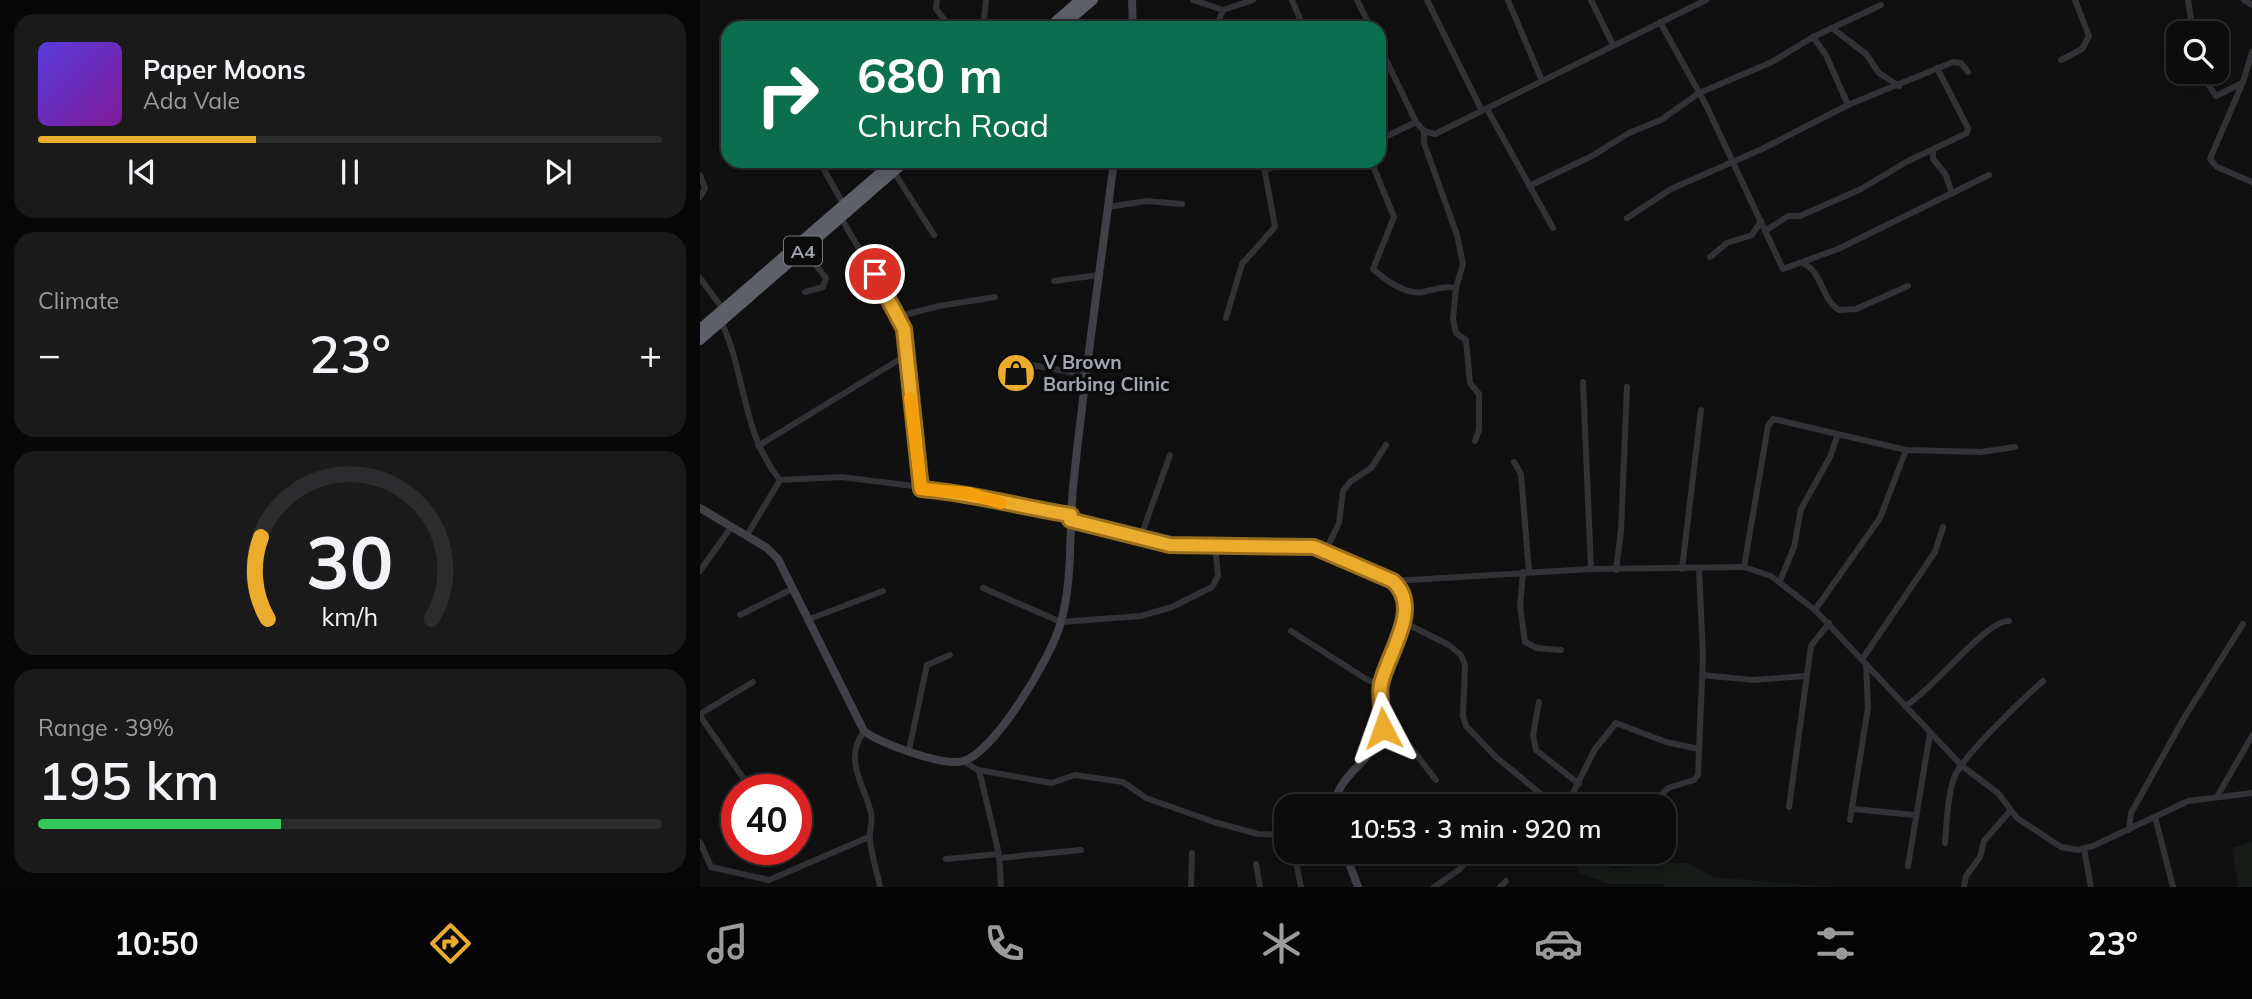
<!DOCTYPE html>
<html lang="en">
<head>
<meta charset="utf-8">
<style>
  :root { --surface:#0c0c0d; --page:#1a1a1b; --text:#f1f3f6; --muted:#9a9b9d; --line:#2c2c2e; --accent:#ebab2d }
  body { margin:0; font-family:Mulish,sans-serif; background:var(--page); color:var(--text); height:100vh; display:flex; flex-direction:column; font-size:26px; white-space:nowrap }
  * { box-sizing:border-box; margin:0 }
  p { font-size:23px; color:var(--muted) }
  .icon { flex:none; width:38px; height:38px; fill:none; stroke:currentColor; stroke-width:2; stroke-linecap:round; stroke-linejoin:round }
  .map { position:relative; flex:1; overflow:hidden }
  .drawer { display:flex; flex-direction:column; gap:14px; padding:14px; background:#070707; width:700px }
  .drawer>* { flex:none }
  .guide { position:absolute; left:21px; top:21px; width:665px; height:147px; border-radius:21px; box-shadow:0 4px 18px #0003,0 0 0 2px var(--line); background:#0b6e4f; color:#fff; overflow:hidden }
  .buttons { position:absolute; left:1466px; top:21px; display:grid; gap:14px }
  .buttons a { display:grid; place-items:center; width:63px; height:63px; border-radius:14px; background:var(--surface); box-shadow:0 4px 18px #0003,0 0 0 2px var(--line); font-size:35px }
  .speed { position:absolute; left:21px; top:774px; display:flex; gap:14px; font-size:35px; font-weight:700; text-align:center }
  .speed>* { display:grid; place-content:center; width:91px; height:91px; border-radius:50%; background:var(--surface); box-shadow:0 4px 18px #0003,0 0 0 2px var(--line); line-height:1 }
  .speed .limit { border:10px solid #d22; background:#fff; color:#111 }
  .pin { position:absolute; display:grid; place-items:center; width:60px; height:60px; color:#fff; margin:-30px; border:4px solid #fff; border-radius:50%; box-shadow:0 2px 7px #0007 }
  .me { position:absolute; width:77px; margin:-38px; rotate:356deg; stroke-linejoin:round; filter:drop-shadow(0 0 5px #0008) }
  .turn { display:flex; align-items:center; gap:24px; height:147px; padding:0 21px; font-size:32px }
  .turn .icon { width:91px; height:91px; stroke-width:2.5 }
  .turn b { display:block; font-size:49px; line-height:60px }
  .big { font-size:52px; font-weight:600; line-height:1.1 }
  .drawer .card { flex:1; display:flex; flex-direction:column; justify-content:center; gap:10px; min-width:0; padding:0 24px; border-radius:21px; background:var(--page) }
  .drawer .dial { align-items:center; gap:0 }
  .dial svg { height:182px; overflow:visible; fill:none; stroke:var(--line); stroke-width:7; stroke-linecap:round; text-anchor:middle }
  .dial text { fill:var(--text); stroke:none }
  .song { display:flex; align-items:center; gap:21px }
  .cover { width:84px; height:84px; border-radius:10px; background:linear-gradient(135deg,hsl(250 70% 55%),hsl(290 70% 35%)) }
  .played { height:7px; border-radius:4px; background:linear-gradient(90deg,var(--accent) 35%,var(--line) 35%) }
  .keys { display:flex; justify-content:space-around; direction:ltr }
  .heat { display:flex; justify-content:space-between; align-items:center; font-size:38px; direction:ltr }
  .charge { height:10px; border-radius:5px; background:linear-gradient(90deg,#34c759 39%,var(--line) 0) }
  .trip { position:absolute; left:574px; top:794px; width:402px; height:70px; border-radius:21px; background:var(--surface); box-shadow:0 4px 18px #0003,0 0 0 2px var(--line); font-weight:600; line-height:70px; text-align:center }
  .tab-bar { display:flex; height:112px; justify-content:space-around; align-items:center; background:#050505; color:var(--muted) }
  .tab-bar .icon { width:49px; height:49px }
  .tab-bar .on { color:var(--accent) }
  .tab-bar b { font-size:32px; color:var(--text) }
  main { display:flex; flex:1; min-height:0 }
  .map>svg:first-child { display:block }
  .green { fill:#161b17 }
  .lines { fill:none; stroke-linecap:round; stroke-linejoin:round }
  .street { stroke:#313236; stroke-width:6 }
  .secondary { stroke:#3f4146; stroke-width:8 }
  .highway { stroke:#5d6067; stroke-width:10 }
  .route-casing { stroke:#996f1d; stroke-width:18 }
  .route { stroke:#ebab2d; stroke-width:12 }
  .slow { stroke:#f59e0b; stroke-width:12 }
  .labels { text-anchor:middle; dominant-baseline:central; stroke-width:7; stroke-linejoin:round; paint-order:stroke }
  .shield { fill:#0b0b0c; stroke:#747880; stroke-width:2 }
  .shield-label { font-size:18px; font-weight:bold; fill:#a1a6b1 }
  .poi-label { font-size:19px; font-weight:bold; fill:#a1a6b1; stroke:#0b0b0c; text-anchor:start }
</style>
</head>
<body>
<main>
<section class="drawer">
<div class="card">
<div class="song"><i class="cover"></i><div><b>Paper Moons</b><p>Ada Vale</p></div></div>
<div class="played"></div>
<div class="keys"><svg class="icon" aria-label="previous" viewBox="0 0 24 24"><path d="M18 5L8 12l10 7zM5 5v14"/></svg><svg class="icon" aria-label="pause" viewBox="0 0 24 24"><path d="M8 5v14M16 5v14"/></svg><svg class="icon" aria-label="next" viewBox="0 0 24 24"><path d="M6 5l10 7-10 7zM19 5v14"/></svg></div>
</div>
<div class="card"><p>Climate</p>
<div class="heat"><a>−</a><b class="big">23°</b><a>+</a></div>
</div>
<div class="card dial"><svg viewBox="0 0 100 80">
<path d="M14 69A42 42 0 1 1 86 69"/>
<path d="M14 69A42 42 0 0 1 11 33" stroke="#ebab2d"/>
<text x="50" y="56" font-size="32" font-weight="700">30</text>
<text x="50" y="72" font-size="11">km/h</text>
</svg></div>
<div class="card"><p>Range · 39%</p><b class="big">195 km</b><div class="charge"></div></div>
</section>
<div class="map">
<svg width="1552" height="887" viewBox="0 0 1552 887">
  <rect width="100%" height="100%" fill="#101011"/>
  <g class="green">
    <polygon points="1552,842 1552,887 1535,887 1538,884 1532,848"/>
    <polygon points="875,857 915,869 951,863 989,863 1013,877 1132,887 964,887 964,884 910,884 879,873"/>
  </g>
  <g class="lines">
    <g class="street">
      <polyline points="237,0 236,9 251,28"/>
      <polyline points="493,0 523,10 553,0"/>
      <polyline points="592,0 604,28"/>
      <polyline points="657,0 671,28"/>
      <polyline points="727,0 782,111"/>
      <polyline points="808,0 842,81"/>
      <polyline points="891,0 913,45"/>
      <polyline points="1488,0 1493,33"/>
      <polyline points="1544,0 1552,5"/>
      <polyline points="960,22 1006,105 1083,269 1138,249 1289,175"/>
      <polyline points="283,28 286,0"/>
      <polyline points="516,28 523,10"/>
      <polyline points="1132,28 1166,54 1179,73 1199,86"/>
      <polyline points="1113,37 1126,55 1148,105"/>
      <polyline points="679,45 716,122 724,131 735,134 1006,0"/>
      <polyline points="1552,52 1543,82 1510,159 1517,167 1552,182"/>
      <polyline points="1361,60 1382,49 1389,36 1375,0"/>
      <polyline points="1500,72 1516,96 1540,84"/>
      <polyline points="787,109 853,228"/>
      <polyline points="724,131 724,143 757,235 763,264 756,288 753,319 756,333 766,340 770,383 779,394 779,430 775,441"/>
      <polyline points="679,140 716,122"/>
      <polyline points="1233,151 1233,159 1246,175 1252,194"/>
      <polyline points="119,161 144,205"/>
      <path d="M671,161l23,56 -21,52c12,11 33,26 50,23 13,-3 19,-6 33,-4"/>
      <polyline points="565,170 591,161"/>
      <polyline points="194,172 234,235"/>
      <polyline points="0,175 5,188 0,197"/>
      <polyline points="829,186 892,156 929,133 961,120 999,93 1072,62 1113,37 1181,5"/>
      <polyline points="408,207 446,201 482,204"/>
      <polyline points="141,218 203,323 221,489"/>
      <polyline points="927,218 971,189 1062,149 1148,105 1253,62 1261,63 1268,72"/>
      <polyline points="1065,231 1088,216 1100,216 1161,189 1208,161 1267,133 1268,128 1237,68"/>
      <polyline points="104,250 126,278 123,287 105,292"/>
      <polyline points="1010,257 1027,243 1052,235 1061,221"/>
      <path d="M1103,263c20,10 18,36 36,47l17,-1 52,-23"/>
      <polyline points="0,278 23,309"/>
      <polyline points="354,281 399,275"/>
      <polyline points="200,316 239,306 295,297"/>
      <polyline points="526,318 542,264 575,227 563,161"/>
      <path d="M21,321c25,53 21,113 59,159"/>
      <polyline points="304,360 387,375"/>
      <polyline points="883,382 891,569"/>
      <polyline points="58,446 205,356"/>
      <polyline points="814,462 821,474 829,572"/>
      <polyline points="80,480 142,477 269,493 309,505 371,515"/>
      <polyline points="47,535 80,480"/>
      <polyline points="440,539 470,455"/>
      <polyline points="626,550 639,523 643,491 650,482 671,468 686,445"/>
      <polyline points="1044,567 1068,426 1073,419 1206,450 1281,452 1315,447"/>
      <polyline points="982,569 1001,410"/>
      <polyline points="916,570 921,531 927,387"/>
      <polyline points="0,571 32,526"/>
      <polyline points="823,572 820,606 825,642 837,648 861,650"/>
      <polyline points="693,581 891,569 1044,567 1071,576 1115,610 1262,766 1298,793 1317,818 1361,847 1378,850 1393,846 1488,801 1552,793"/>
      <polyline points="1080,581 1094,547 1101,509 1130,457 1138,434"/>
      <polyline points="283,588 361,622 441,616 472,607 512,587 518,576 515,545"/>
      <polyline points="1115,610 1180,518 1206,450"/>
      <polyline points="40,615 92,589"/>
      <polyline points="107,620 183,591"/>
      <polyline points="703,622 749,645 761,655 765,665 763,716 766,726 797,758 857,807"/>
      <polyline points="591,631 666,679 680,685"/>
      <polyline points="1163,658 1235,552 1243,527"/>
      <polyline points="1002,675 1053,680 1105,676"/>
      <polyline points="839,702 833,735 836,750 879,784"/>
      <path d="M1205,706c26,-14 82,-87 104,-85"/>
      <polyline points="0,714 53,682"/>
      <polyline points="0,716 51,789"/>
      <polyline points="683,721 701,735 736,780"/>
      <path d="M164,731c-21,30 0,52 7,82 2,10 -2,17 -1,26 1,15 7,33 10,48"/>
      <polyline points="209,750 227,665 250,655"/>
      <polyline points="263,761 278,770 281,778 299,854 301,887"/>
      <polyline points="278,770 352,783 375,775 423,782 446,798 514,822 558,834 586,835"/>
      <polyline points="1518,795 1552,736"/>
      <polyline points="954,803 968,788 994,780 998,775 1003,656 999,569"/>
      <polyline points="866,807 895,749 916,723 966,742 999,749"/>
      <polyline points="1089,807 1111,646 1129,623"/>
      <polyline points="1153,809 1215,815"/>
      <polyline points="1455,817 1473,887"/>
      <polyline points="1150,820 1168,708 1166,664"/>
      <polyline points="1429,830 1431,813 1484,718 1543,624"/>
      <polyline points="0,842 11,867 69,880 169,837"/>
      <path d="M1245,843c2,-22 2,-44 9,-65 7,-21 70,-80 89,-97"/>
      <polyline points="1384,849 1391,887"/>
      <polyline points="594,852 601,887"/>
      <polyline points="299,858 381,850"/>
      <polyline points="246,859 299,854"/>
      <polyline points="556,864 560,887"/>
      <polyline points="1208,866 1230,733"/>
      <polyline points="491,887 492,853"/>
      <polyline points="734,887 760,869 773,852"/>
      <polyline points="800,887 806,881"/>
      <polyline points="1264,887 1266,876 1280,857 1284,841 1310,811"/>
    </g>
    <g class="secondary">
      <polyline points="432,0 433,28"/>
      <path d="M0,508l67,40 11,11 86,172c15,12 80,36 99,30 32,-9 88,-104 97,-136 13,-42 9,-93 13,-137 11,-109 27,-218 41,-327"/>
      <path d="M370,520l100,25 144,2 53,21 34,20c15,34 -17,66 -21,99 -1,17 7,32 0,49 -11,28 -42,38 -46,71"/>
      <polyline points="645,852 658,887"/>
    </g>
    <g class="highway">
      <polyline points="348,28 380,0"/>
      <polyline points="360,28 393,0"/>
      <polyline points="0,329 194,161"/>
      <polyline points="0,340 206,161"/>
    </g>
  </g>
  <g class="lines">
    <defs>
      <path id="route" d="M175,274l29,55 17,160c51,4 99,18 150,26l-1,5 100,25 144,2 79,34c30,27 -5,71 -12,103 -3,14 3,29 2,44"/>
    </defs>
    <use href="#route" class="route-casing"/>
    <use href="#route" class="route"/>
    <polyline class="slow" points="210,398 221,489 269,493 301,503"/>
  </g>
  <defs>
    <symbol id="shop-disc" viewBox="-11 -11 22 22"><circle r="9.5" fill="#ebab2d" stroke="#0b0b0c"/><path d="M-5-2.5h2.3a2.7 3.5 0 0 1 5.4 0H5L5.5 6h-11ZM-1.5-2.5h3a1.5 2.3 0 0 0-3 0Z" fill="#111"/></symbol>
  </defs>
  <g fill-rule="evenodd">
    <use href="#shop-disc" x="294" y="351" width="44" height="44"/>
  </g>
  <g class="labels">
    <rect class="shield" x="84" y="236.5" width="38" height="29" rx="5"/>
    <g class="shield-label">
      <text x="103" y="251">A4</text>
    </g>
    <g class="poi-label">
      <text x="343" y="362">V Brown<tspan x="343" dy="22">Barbing Clinic</tspan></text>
    </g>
  </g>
</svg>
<div class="buttons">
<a><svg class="icon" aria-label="search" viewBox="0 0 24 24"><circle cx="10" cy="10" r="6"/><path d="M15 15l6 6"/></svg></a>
</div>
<div class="speed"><div class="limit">40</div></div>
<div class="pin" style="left:175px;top:274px;background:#d93025"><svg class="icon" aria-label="arrive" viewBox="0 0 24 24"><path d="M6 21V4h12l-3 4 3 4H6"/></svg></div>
<svg class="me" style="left:683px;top:728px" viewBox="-20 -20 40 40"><path d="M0-17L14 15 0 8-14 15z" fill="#ebab2d" stroke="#fff" stroke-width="4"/></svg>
<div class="trip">10:53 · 3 min · 920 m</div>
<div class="guide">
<div class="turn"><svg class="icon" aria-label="right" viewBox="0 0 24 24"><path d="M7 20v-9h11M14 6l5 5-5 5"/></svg><div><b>680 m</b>Church Road</div></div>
</div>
</div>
</main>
<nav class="tab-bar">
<b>10:50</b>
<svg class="icon on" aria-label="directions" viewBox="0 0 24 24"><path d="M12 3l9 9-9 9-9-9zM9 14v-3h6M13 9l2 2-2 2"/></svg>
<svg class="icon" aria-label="music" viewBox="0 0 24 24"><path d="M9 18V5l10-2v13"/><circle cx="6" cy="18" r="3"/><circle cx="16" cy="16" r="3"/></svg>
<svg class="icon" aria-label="phone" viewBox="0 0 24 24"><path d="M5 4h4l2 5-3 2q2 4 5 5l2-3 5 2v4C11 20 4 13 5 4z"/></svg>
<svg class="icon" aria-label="climate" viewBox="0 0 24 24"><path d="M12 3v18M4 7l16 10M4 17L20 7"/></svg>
<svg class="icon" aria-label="car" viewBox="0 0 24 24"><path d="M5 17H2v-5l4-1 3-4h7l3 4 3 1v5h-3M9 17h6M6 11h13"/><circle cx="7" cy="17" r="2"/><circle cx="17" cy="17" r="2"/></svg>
<svg class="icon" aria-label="filters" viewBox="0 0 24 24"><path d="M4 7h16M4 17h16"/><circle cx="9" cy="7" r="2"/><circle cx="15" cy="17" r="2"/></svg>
<b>23°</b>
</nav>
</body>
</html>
